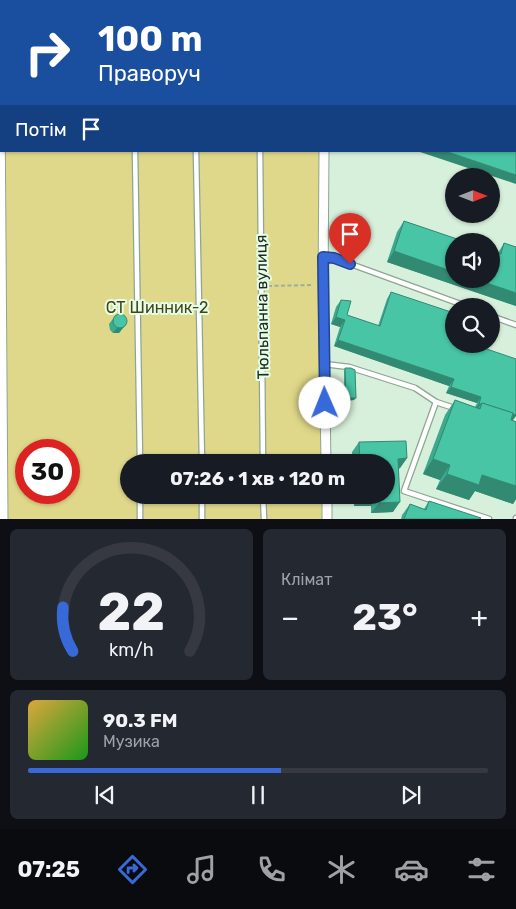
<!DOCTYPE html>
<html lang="uk">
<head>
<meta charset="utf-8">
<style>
  :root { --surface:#171b24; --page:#242831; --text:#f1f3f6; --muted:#9ea1a6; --line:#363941; --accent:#3869d9 }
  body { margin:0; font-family:Rubik,sans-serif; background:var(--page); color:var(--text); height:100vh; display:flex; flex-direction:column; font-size:19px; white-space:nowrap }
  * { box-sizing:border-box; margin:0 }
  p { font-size:16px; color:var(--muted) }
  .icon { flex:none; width:28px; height:28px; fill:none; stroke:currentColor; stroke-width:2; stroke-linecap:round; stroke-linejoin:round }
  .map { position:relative; height:519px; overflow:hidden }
  .panel { display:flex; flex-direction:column; gap:10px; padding:10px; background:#0d0f14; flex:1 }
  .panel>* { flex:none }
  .hud { position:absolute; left:0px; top:0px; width:516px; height:152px; box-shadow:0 1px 4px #0004; background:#1a4fa0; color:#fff; overflow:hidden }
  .needle { width:32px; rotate:90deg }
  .controls { position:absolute; left:445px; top:168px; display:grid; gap:10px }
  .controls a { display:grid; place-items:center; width:55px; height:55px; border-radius:50%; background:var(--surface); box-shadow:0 1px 4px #0004; font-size:25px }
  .speed { position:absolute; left:15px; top:439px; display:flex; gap:10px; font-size:25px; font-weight:700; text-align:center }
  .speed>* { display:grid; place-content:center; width:65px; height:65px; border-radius:50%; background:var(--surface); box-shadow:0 1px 4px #0004; line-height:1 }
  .speed .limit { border:8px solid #d22; background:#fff; color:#111 }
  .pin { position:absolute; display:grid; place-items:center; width:42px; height:42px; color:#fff; margin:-51px -21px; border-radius:50% 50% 50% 0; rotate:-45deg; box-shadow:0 0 5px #0007 }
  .pin .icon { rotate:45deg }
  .me { position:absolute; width:55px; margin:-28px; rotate:359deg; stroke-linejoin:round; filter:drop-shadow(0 0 4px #0008) }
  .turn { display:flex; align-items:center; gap:18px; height:105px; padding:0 15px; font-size:22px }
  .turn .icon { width:65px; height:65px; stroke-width:2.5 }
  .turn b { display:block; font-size:35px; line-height:42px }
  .then { display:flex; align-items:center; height:48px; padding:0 15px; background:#0003; gap:10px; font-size:19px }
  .big { font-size:38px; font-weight:700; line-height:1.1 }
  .panel .card { flex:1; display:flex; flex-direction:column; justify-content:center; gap:8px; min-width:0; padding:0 18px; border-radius:8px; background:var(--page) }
  .panel .dial { align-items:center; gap:0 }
  .dial svg { height:130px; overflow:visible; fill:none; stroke:var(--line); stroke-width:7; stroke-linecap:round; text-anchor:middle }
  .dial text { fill:var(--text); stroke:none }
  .song { display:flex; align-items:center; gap:15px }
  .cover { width:60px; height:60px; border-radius:8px; background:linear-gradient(135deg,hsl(40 70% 55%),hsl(120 70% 35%)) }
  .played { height:5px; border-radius:2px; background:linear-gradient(90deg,var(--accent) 55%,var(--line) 55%) }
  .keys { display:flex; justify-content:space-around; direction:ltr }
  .heat { display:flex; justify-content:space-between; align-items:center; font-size:28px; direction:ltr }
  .panel .tiles { flex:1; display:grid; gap:10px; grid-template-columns:1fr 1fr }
  .card:last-child { grid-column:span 2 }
  .trip { position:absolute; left:120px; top:454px; width:275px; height:50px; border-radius:25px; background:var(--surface); box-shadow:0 1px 4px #0004; font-weight:700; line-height:50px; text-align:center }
  .tabs { display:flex; height:80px; justify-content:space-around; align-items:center; background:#090b0e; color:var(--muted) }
  .tabs .icon { width:35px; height:35px }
  .tabs .selected { color:var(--accent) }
  .tabs b { font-size:22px; color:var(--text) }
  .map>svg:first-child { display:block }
  .green { fill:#dfd88a; fill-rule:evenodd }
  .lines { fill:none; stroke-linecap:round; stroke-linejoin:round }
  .lane-casing { stroke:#8ea691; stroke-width:7 }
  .street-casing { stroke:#8ea691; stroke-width:11 }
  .path { stroke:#9bae9e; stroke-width:2; stroke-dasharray:4 2.5; stroke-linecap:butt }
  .lane { stroke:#fff; stroke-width:4.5 }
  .street { stroke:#fff; stroke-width:9 }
  .wall { fill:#3da98d }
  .shaded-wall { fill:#328a73 }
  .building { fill:#47c5a4; stroke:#328a73 }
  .route-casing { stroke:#24448d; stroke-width:12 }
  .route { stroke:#3869d9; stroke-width:9 }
  .labels { text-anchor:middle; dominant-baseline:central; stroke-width:4; stroke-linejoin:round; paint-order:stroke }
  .park-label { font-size:16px; fill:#474319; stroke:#e4fee8 }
  .street-label { font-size:16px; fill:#202921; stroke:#e4fee8 }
</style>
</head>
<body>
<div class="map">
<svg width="516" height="519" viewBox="0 0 516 519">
  <rect width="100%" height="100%" fill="#d7f0db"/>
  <path class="green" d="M0,0h319l-318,1v150h319l3,311h-194v33h195v24h-324zM26,450h43v42h-43z"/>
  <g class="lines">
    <defs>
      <g id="lane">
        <polyline points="132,0 132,1"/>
        <polyline points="194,0 194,1"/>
        <polyline points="257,0 257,1"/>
        <polyline points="363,0 367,1"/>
        <polyline points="515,101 516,101"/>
        <polyline points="135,151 140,462"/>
        <polyline points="196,151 202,462"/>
        <polyline points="260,151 263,462"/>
        <polyline points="323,257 334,258 466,306"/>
        <polyline points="491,316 516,325"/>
        <polyline points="324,364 349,367 415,388 436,402 454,408"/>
        <polyline points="436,402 404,491 489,519"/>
        <polyline points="140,495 140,519"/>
        <polyline points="202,495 202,519"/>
        <polyline points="263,495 264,519"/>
        <polyline points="516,519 516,518"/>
      </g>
      <g id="street">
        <polyline points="324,0 324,1"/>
        <polyline points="0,102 3,519"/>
        <polyline points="324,151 323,285 326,462"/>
        <polyline points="327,495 327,519"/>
      </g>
    </defs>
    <use href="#lane" class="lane-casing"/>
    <use href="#street" class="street-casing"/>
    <polyline class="path" points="268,286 313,285"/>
    <use href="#lane" class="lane"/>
    <use href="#street" class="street"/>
  </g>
  <g class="wall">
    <polygon points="404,221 498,253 504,243 516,306 387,262 397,232"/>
    <polygon points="391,292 454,344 516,416 513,420 516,422 516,499 513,504 475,491 469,500 436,489 440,480 423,474 445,415 455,400 475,407 477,403 446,393 449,386 334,346 340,327 331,324 336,307 341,300 347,315 378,326 387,299"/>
    <polygon points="116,315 126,324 119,333 113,333 110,330 109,324"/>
    <polygon points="345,368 354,400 344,401 344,371"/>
    <polygon points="359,442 407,458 400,468 399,469 393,512 371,513 371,506 354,506 353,495 386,495 386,462 352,462 352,452"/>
    <polygon points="429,501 480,519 401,519 402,515 410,504 424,509"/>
  </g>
  <g class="shaded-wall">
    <polygon points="417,151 445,151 516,175 516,184"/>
    <polygon points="394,251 454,272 454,279 475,279 516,293 516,306 387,262"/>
    <polygon points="336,317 345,320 340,327 331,324"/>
    <polygon points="126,324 119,333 113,333 117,328"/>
    <polygon points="338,340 454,379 449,386 334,346"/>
    <polygon points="451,387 481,397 477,403 446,393"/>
    <polygon points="346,398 356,398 354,400 344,401"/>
    <polygon points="479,404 481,404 476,411 474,410"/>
    <polygon points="480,409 516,415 516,416 512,421"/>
    <polygon points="407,458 400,468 391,469 398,459"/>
    <polygon points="433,459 450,465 440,480 423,474"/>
    <polygon points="447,474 482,475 516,486 516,499 513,504 475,491 469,500 436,489"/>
    <polygon points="378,495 371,506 354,506 361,496"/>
    <polygon points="400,502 393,512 371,513 379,503"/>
  </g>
  <g class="building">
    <polygon points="515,118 516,118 516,175 445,151 515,151"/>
    <polygon points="404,221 463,241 454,241 454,272 394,251"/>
    <polygon points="504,243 516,247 516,293 475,279 491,279 491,251 501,254"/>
    <polygon points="391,292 454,313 454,344 472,344 516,359 516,415 513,414 513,413 482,403 481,404 479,404 481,397 451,387 454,379 338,340 345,320 336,317 341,300 351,301 347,315 380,326"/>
    <circle cx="120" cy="321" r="7"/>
    <polygon points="345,368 351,368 355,370 356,398 346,398"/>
    <polygon points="455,400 480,409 482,403 513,413 511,420 516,422 516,486 482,475 479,485 447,474 450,465 433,459"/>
    <polygon points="406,441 407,458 398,459 400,502 379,503 378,495 361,496 361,495 386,495 386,462 360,462 359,442"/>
    <polygon points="429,501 481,518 480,519 404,519 410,504 426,510"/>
  </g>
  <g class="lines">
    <defs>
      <polyline id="route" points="325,403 323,257 334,258 350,264"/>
    </defs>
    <use href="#route" class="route-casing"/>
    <use href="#route" class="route"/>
  </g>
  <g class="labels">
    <g class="park-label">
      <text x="157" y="307">СТ Шинник-2</text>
    </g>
    <g class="street-label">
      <text transform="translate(262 307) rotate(-91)">Тюльпанна вулиця</text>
    </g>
  </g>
</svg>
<div class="controls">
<a><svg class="needle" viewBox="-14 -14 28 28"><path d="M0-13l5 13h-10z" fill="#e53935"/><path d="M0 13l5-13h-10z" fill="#9ea1a6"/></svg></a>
<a><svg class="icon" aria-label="sound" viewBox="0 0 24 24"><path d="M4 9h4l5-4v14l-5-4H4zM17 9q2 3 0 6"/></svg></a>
<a><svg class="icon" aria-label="search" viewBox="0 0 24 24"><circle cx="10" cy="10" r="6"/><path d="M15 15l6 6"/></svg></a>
</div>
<div class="speed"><div class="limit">30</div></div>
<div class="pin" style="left:350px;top:264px;background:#d93025"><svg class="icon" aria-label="arrive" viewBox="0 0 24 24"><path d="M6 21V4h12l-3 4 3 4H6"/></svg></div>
<svg class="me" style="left:325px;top:403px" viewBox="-20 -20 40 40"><circle r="19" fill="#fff"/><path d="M0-13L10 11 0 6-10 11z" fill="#3869d9"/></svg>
<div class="trip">07:26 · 1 хв · 120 m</div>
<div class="hud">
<div class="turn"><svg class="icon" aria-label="right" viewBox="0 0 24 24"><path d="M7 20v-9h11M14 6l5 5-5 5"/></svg><div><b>100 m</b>Праворуч</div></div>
<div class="then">Потім<svg class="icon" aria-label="arrive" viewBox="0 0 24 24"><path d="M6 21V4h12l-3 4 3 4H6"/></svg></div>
</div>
</div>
<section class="panel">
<div class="tiles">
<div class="card dial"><svg viewBox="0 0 100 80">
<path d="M14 69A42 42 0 1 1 86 69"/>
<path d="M14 69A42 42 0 0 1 8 42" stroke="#3869d9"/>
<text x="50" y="56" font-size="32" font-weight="700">22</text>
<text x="50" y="72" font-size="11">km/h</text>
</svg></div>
<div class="card"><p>Клімат</p>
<div class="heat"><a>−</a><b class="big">23°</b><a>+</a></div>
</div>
<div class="card">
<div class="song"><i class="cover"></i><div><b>90.3 FM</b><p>Музика</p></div></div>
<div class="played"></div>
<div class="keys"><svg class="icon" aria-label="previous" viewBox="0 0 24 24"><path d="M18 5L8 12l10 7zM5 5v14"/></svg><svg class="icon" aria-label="pause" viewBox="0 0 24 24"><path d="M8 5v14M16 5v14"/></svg><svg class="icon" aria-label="next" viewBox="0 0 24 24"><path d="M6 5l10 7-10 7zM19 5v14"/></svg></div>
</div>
</div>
</section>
<nav class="tabs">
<b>07:25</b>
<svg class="icon selected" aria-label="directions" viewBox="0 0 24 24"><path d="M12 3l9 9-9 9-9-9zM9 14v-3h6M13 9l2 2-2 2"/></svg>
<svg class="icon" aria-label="music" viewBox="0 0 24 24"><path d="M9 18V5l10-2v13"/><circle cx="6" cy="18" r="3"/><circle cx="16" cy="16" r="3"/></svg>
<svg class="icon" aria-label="phone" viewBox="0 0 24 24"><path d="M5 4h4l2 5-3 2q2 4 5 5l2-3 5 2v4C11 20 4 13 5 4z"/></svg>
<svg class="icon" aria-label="climate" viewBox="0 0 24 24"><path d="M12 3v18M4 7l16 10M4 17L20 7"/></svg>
<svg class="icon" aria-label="car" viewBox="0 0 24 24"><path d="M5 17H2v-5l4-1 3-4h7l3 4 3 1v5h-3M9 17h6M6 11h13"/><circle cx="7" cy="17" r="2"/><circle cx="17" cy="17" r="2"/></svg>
<svg class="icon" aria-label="filters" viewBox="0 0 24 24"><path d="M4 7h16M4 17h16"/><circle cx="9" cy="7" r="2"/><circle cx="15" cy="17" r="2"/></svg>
</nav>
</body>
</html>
